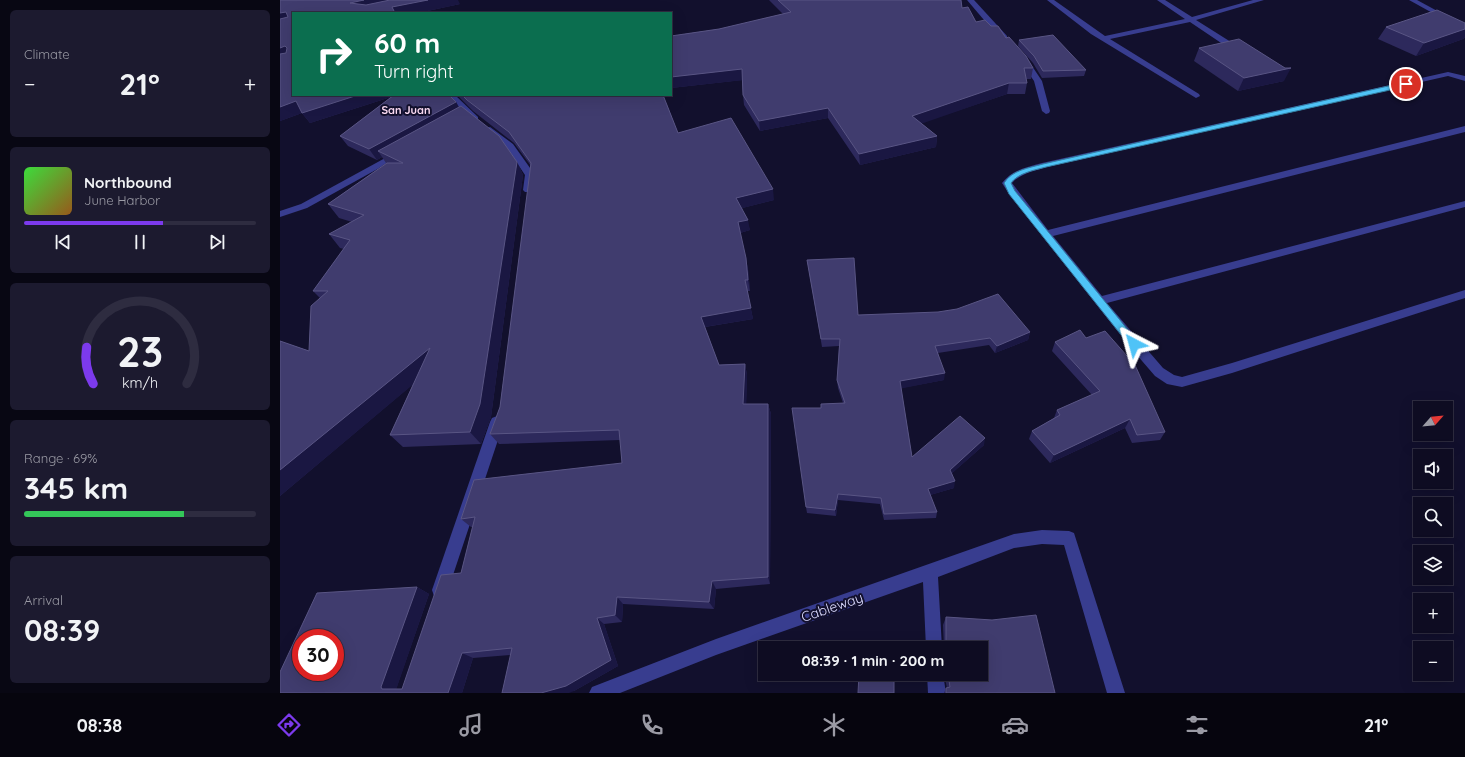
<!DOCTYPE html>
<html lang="en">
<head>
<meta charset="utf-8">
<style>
  :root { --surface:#0e0c22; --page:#1c1a2f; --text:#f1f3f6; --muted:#9b9ba5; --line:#2e2c40; --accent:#7c3aed }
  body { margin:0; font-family:Quicksand,sans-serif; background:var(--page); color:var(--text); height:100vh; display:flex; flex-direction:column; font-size:15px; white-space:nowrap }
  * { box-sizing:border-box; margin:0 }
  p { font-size:13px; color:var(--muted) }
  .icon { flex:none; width:22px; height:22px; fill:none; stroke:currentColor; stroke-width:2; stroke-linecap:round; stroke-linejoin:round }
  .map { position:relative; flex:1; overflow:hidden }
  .drawer { display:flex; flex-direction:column; gap:10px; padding:10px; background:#080713; width:280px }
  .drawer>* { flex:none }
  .guide { position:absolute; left:12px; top:12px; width:380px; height:84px; border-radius:0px; box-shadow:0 4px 16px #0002,0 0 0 1px var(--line); background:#0b6e4f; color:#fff; overflow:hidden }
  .needle { width:26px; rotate:63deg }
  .fabs { position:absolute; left:1133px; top:401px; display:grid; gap:8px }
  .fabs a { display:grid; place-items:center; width:40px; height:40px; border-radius:0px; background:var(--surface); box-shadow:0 4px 16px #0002,0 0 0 1px var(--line); font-size:20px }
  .speed { position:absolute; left:12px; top:629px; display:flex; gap:8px; font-size:20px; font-weight:700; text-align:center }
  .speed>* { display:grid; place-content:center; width:52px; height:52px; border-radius:50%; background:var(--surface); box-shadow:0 4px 16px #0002,0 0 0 1px var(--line); line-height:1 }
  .speed .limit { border:6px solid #d22; background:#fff; color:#111 }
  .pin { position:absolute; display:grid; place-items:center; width:34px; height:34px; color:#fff; margin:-17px; border:2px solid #fff; border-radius:50%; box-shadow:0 1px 4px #0007 }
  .me { position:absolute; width:44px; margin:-22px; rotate:321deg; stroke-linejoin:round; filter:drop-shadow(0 0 3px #0008) }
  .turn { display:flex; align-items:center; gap:14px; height:84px; padding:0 16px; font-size:18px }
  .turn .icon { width:52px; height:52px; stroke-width:2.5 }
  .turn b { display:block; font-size:28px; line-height:34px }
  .big { font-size:30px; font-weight:700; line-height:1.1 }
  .drawer .tile { flex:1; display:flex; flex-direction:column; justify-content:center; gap:6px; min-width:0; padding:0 14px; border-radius:6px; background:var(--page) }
  .drawer .dial { align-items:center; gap:0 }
  .dial svg { height:104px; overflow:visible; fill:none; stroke:var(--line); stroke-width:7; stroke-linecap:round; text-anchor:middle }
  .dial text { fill:var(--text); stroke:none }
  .song { display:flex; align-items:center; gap:12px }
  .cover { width:48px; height:48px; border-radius:6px; background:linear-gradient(135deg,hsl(120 70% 55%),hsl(30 70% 35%)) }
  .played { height:4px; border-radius:2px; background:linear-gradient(90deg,var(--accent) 60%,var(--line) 60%) }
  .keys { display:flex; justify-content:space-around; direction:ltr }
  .heat { display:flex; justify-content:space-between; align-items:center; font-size:22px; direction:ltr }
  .charge { height:6px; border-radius:3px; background:linear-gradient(90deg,#34c759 69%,var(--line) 0) }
  .trip { position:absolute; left:478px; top:641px; width:230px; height:40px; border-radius:0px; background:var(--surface); box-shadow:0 4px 16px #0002,0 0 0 1px var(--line); font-weight:700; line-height:40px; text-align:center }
  .menu { display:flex; height:64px; justify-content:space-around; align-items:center; background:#06050e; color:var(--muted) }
  .menu .icon { width:28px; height:28px }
  .menu .active { color:var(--accent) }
  .menu b { font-size:18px; color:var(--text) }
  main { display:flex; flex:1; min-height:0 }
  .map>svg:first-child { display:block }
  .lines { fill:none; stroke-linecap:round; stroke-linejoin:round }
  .street { fill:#383d8f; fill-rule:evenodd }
  .wall { fill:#2d295c }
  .shaded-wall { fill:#1a1742 }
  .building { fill:#403c6e; stroke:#595584; fill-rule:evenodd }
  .route { fill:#4fc3f7; stroke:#337fa1 }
  .labels { text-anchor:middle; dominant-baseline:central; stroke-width:4; stroke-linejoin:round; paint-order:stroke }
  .far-neighbourhood-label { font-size:11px; font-weight:bold; fill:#ffdef6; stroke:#12102d }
  .near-street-label { font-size:14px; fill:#dddcff; stroke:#12102d }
</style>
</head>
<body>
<main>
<section class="drawer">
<div class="tile"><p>Climate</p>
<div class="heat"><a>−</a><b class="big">21°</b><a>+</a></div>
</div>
<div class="tile">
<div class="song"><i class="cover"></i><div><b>Northbound</b><p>June Harbor</p></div></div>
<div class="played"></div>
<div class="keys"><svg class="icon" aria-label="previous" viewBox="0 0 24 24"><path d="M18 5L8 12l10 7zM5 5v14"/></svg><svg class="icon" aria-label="pause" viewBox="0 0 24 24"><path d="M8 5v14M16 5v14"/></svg><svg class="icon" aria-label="next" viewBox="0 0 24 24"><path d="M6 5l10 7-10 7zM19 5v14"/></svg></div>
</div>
<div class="tile dial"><svg viewBox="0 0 100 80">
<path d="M14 69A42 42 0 1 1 86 69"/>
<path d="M14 69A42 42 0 0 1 9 41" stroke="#7c3aed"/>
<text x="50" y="56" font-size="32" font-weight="700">23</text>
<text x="50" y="72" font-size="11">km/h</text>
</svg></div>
<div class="tile"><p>Range · 69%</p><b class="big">345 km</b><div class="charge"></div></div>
<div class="tile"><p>Arrival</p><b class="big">08:39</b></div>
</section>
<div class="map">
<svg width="1185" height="693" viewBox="0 0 1185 693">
  <rect width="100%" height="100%" fill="#12102d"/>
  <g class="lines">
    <g class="street">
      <polygon points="687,0 694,0 727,36 727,40 721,40"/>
      <polygon points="767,0 774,0 825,36 905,19 877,0 885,0 912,17 973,0 984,0 916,20 962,49 962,53 956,53 910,22 830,39 919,94 920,96 916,98 811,34"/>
      <polygon points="1129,0 1137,0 1185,26 1185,31"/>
      <polygon points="740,57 746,57 762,81 770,111 769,113 766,114 762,111 754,81 739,59"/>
      <path d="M1168,72l17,4v5l-17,-5 -401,91c-12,4 -26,6 -35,16l36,47 417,-104v6l-412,104 49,60 363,-95v6l-358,96 56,65 11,7 8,2 50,-14 233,-73v8l-233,75 -50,14 -15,-3 -12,-8 -25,-29 -121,-153 -7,-11c10,-13 25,-16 40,-20z"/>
      <polygon points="166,95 175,95 198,117 198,121 192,121"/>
      <polygon points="210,127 233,144 255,175 251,192 245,192 243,190 245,175 227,148 207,132 207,128"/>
      <polygon points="118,151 123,154 121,156 27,208 0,217 0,211 21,204"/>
      <polygon points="217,416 222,418 224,422 166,596 160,598 154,596 152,590 210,422 212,418"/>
      <polygon points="762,530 789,531 794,533 845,693 827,693 784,545 762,544 734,548 658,577 662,648 646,648 643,582 436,655 340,693 309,693 312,687 436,639 734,534"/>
      <polygon points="647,674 663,674 666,693 648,693"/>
    </g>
  </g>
  <g class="wall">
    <polygon points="0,0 180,4 138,13 13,13 169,95 176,102 179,107 237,162 243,175 211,417 201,444 123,447 110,435 133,384 0,496 0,341 29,351 40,298 33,291 64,249 60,248 49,234 72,222 59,218 48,204 106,163 102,157 97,160 68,146 60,136 111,97 30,123 22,113 0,121"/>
    <polygon points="489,0 681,0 682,8 696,22 711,26 726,38 753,68 751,79 746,79 747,83 745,94 727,94 641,123 657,136 656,147 580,165 548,118 480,131 464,105 463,95 462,80 391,88 391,36 439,29 503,14"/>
    <polygon points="1185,23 1185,37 1183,39 1136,56 1098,39 1106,27"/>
    <polygon points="739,40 806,70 804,76 762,78 753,63 738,46"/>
    <polygon points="919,48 1005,68 1004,81 958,91 914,61"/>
    <polygon points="177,95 383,95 398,133 494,200 462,208 470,230 460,233 468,269 470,291 467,291 473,319 425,327 439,365 465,364 467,375 466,404 488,404 491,414 490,584 436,589 434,609 343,604 342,622 324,624 338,666 294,691 230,655 193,658 182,693 0,693 137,587 149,594 116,689 122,689 181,573 193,527 191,527 181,519 342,463 340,440 219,444 210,434 220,407 251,166 234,143 193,111"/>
    <polygon points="527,260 578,315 750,332 748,340 715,353 709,345 658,353 664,380 621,388 632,457 704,445 672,473 674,488 650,495 657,512 656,518 604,520 600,504 558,500 556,516 527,513 526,507 541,408 563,403 558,388 557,380 559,346 542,347"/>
    <polygon points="775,342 885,432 880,440 852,443 845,428 770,463 749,439 752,431 774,418 777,410 812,395 772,351"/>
    <polygon points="666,617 775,693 664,693 666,688 667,688 664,674 701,674 701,648 664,648 663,625"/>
  </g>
  <g class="shaded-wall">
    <polygon points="84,0 126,0 76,13 70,3"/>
    <polygon points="148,0 178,0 180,4 138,13 115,13 112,7"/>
    <polygon points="6,12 13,22 0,24 0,13"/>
    <polygon points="1185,29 1185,37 1183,39 1136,56 1144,43"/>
    <polygon points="5,46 13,57 0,60 0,48"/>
    <polygon points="1011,68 1004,81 958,91 964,78"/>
    <polygon points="462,69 464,80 391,88 391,77"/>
    <polygon points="729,83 727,94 632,127 632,116"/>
    <polygon points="78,95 117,95 30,123 22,113 0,121 0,107 16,101"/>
    <polygon points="176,102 182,113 98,151 102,157 97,160 89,149"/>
    <polygon points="548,108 548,118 480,131 479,121"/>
    <polygon points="657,136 656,147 580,165 579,154"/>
    <polygon points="237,162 243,175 211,417 201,444 190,432"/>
    <polygon points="493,189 494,200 459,209 456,198"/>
    <polygon points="468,220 470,230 460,233 458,222"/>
    <polygon points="466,258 468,269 470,291 468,280"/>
    <polygon points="465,280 473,319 424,327 421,317"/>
    <polygon points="750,332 748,340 715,353 717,346"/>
    <polygon points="150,348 161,361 0,496 0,470"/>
    <polygon points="465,364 467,375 466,414 463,404"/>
    <polygon points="665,373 664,380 619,389 620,381"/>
    <polygon points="488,404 491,414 490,584 488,577"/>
    <polygon points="850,419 845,428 770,463 774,455"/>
    <polygon points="705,438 704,445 669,476 670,470"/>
    <polygon points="675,481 674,488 647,496 648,489"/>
    <polygon points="558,494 558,500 556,516 555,510"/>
    <polygon points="432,581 436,589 434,609 429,602"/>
    <polygon points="137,587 149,594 115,693 102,689 101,687"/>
    <polygon points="337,597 343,604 342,622 335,615"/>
    <polygon points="317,618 324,624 338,666 294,691 289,693 261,693"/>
    <polygon points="182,653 193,658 182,693 168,693"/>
  </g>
  <g class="building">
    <polygon points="0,0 84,0 70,3 86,5 110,0 148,0 112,7 115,13 13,13 13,95 78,95 22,113 16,101 0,107 0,54 6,53 7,48 5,46 0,48 0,19 8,17 6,12 0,13"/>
    <polygon points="498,0 681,0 682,8 688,7 696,22 705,20 711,26 718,26 726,38 729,37 746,56 753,68 744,68 747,83 729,83 632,116 657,136 579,154 548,108 479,121 463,95 462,69 391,77 391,36 439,29 511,12"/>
    <polygon points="1157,10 1185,23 1185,29 1144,43 1106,27"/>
    <polygon points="773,35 806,70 763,71 754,56 739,40"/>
    <polygon points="959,39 1005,68 1011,68 964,78 919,48"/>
    <polygon points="114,95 169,95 176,102 89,149 60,136"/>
    <path d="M182,95h201l15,38 53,-15 42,71 -37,9 12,22 -10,2 8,36 2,22h-3l6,28 -50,9 18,48 26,-1 -2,40h25v173l-56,4 -3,21 -92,-5 -2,18 -18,3 14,42 -45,26 -25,7h-39l10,-45 -50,5 -14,40h-168v-21l37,-79 100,-6 -36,100 1,2h20l39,-114 20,-2 14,-56 -14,2 13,-39 148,-17 -3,-33 -129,4 10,-27 31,-244 -22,-31 -42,-32zM21,638h34v34h-34z"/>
    <polygon points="181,106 219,136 237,162 200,404 190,432 110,435 150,348 0,470 0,341 29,351 31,306 48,291 33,291 70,240 49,234 84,215 48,204 107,163 123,163 98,151"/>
    <polygon points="574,258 578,315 658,312 677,309 718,294 750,332 717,346 710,338 655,346 665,373 620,381 632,457 680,416 705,438 670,470 675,481 648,489 657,512 604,514 601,498 558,494 555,510 526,507 512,408 541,408 541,404 565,403 557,380 560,339 541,339 527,260"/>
    <polygon points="800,330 806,338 825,331 855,365 885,432 857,435 850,419 774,455 752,431 780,415 777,410 820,391 775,342"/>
    <polygon points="756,615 775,693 666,693 666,688 670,687 668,674 701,674 701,648 666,648 666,617 712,620"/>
    <polygon points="579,674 614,674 614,693 578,693"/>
  </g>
  <path class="route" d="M1126,82l2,1v3l-362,81c-11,3 -28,6 -35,16l4,8 122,150 1,3 -4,3 -4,-1 -121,-152 -5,-11c8,-13 25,-15 39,-19z"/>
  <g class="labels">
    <g class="far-neighbourhood-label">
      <text x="126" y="110">San Juan</text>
    </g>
    <g class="near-street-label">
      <text transform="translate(552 607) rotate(-19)">Cableway</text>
    </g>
  </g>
</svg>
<div class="fabs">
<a><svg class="needle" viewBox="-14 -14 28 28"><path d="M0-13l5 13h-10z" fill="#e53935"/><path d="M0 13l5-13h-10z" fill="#9b9ba5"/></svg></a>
<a><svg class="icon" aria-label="sound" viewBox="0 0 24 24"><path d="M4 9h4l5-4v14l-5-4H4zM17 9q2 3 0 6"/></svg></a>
<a><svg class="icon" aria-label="search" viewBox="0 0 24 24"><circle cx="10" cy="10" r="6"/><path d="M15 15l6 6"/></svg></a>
<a><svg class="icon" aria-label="layers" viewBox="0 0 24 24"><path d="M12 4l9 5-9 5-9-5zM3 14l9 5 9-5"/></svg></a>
<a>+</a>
<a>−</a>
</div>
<div class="speed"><div class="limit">30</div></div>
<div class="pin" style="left:1126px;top:84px;background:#d93025"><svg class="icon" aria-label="arrive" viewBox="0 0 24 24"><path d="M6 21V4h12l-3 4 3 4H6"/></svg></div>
<svg class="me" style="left:854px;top:344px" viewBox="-20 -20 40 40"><path d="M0-17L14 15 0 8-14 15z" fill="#4fc3f7" stroke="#fff" stroke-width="4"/></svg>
<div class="trip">08:39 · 1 min · 200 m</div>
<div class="guide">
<div class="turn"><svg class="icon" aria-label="right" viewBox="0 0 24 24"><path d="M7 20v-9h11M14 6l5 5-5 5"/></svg><div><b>60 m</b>Turn right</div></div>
</div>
</div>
</main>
<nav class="menu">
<b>08:38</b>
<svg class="icon active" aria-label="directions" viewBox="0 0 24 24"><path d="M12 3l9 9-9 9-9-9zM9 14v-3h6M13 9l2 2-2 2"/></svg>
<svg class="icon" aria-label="music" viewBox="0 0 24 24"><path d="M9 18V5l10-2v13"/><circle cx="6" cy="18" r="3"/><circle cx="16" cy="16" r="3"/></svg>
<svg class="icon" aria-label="phone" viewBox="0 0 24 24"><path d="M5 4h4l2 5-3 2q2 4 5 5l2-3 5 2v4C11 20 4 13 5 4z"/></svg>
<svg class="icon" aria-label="climate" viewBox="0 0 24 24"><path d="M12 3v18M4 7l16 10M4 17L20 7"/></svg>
<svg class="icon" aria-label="car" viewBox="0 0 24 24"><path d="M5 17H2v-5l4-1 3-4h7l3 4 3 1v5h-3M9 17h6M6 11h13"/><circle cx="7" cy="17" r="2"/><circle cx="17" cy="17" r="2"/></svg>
<svg class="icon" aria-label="filters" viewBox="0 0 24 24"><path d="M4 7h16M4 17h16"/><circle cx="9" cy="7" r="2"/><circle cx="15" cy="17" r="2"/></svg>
<b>21°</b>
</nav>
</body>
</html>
